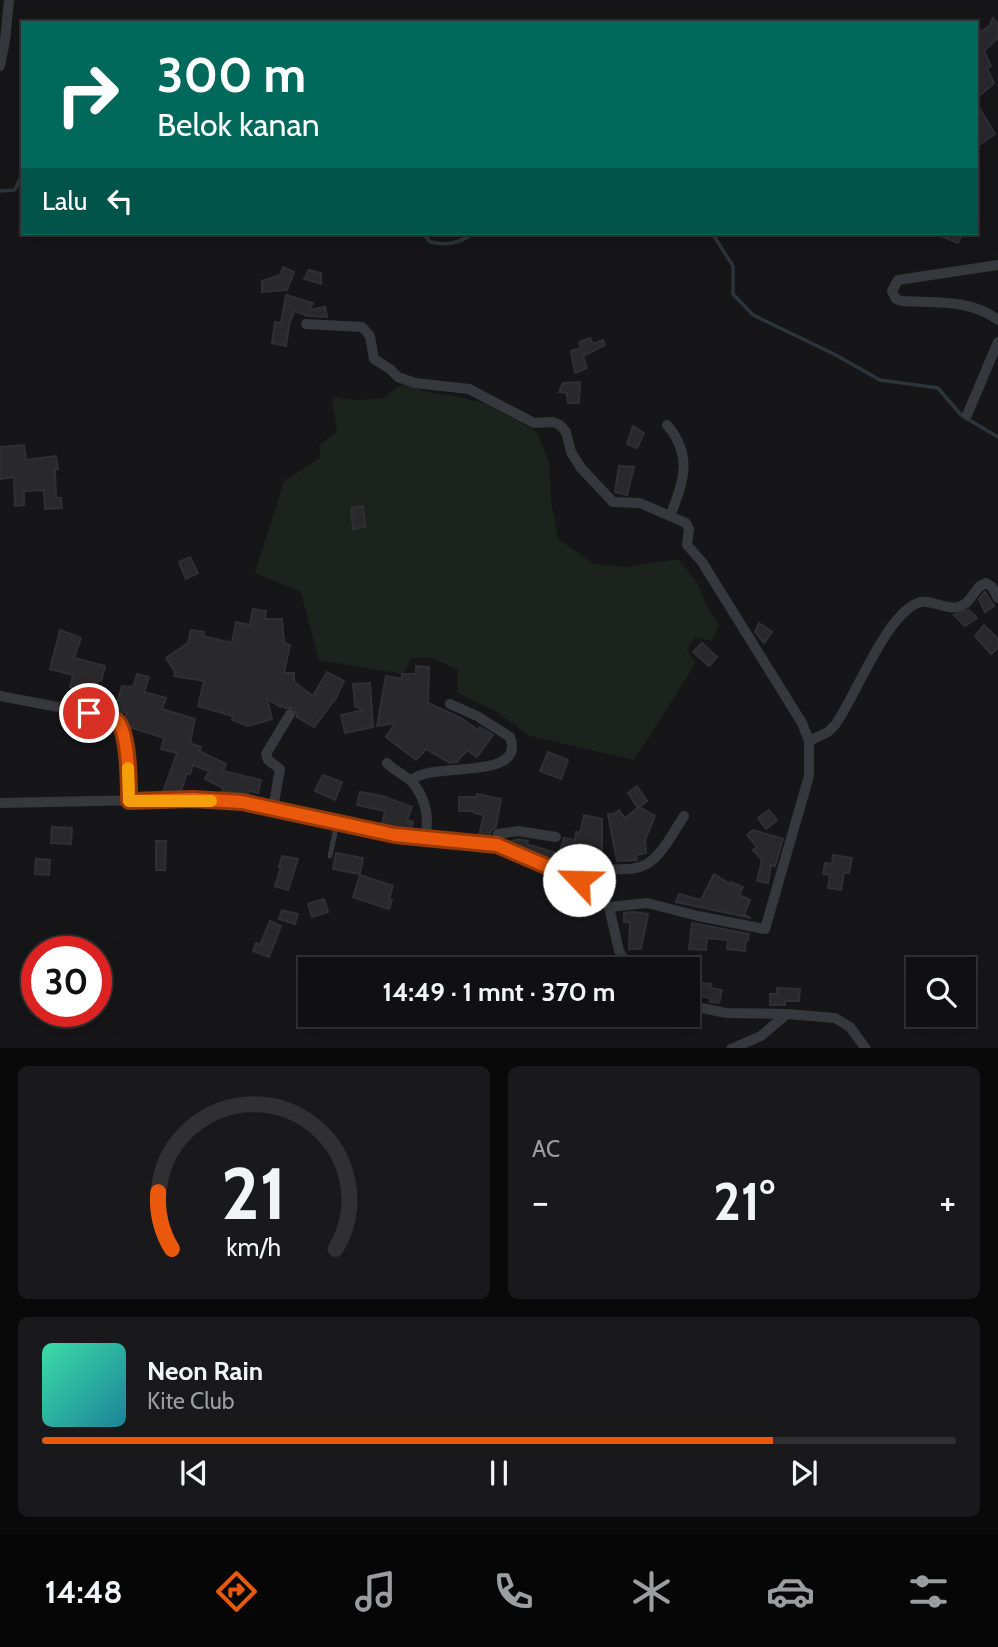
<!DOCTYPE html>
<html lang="id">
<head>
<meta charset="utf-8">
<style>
  :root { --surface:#101012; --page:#19191b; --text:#f1f3f6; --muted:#9c9d9f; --line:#303032; --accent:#ea580c }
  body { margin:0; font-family:Cabin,sans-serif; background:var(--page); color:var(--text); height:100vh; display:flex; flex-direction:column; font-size:26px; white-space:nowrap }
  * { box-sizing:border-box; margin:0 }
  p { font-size:23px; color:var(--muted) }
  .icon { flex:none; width:38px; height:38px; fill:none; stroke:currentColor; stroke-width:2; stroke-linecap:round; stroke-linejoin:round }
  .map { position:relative; height:1048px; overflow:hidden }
  .drawer { display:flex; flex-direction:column; gap:18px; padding:18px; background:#09090a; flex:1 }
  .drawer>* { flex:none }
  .hud { position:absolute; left:21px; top:21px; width:957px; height:214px; border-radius:0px; box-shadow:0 7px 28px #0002,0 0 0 2px var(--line); background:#00695c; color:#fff; overflow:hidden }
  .fabs { position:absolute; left:906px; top:957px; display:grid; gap:14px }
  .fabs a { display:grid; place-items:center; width:70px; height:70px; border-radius:0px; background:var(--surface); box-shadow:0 7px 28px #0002,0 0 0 2px var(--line); font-size:35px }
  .speed { position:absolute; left:21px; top:936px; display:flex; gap:14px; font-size:35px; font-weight:700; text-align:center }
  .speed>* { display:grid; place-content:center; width:91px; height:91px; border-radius:50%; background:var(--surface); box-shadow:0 7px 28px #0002,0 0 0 2px var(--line); line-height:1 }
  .speed .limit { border:10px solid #d22; background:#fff; color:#111 }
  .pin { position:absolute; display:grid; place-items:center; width:60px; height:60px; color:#fff; margin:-30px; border:4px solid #fff; border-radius:50%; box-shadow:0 2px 7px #0007 }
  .me { position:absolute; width:77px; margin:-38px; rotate:294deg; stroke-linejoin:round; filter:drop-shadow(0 0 5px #0008) }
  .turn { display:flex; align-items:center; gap:24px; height:147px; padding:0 21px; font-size:32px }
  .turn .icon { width:91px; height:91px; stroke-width:2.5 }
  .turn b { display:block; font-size:49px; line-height:60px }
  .then { display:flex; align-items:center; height:66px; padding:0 21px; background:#0003; gap:14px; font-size:26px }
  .big { font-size:52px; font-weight:700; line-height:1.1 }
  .drawer .card { flex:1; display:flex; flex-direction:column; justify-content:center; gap:10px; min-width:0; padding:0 24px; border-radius:10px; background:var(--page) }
  .drawer .dial { align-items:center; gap:0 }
  .dial svg { height:182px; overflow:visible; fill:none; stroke:var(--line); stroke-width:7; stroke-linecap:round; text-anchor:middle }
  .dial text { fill:var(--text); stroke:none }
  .song { display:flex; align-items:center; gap:21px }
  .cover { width:84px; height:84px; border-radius:10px; background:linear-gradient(135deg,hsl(160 70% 55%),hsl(190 70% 35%)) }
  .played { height:7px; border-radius:4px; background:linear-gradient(90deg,var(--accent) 80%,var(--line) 80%) }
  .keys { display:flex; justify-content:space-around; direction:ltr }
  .heat { display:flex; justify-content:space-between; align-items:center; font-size:38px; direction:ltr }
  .drawer .tiles { flex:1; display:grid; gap:18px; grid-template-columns:1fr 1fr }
  .card:last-child { grid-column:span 2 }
  .trip { position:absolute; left:298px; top:957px; width:402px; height:70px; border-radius:0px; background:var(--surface); box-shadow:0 7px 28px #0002,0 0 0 2px var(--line); font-weight:700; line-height:70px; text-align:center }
  .dock { display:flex; height:112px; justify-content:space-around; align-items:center; background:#060607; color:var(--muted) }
  .dock .icon { width:49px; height:49px }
  .dock .current { color:var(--accent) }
  .dock b { font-size:32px; color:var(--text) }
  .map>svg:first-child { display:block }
  .green { fill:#1c231d }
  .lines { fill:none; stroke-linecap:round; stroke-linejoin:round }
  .stream { stroke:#2c353c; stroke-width:3.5 }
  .building { fill:#29292c; stroke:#303034; stroke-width:2 }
  .service { stroke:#37383d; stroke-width:5 }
  .minor { stroke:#37383d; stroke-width:10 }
  .route-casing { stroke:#983908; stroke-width:18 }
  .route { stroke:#ea580c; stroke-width:12 }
  .slow { stroke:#f59e0b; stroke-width:12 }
</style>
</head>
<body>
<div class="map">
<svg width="998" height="1049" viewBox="0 0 998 1049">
  <rect width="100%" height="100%" fill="#161618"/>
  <polygon class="green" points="403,384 427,392 454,396 488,404 537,432 549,462 551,500 558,539 594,564 626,567 679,559 697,583 708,609 719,624 712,641 695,637 687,650 696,663 634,760 530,736 495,711 458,693 458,670 432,658 411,658 403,674 319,660 301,592 255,573 284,481 320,458 319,445 337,432 332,397 360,400 383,398"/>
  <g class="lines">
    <g class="stream">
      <polyline points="0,191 15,190 23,172"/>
      <path d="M423,233l7,9c16,4 31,1 44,-9"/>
      <polyline points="712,233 733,266 733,294 753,315 834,354 880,380 938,388 961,415 998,437"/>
    </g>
  </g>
  <g class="building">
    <polygon points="993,18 998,24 998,38 984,51 991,66 987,68 994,83 976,99 976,35 989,26"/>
    <polygon points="976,102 995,134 976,147"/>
    <polygon points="933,233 963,233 958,243"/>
    <polygon points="283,267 294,272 287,290 262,292 262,281 280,275"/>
    <polygon points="309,270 321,273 321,284 304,279"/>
    <polygon points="286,295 313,303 309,310 325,307 327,317 308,316 294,311 289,325 286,346 272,343 275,322 281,323"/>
    <polygon points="590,338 593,344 603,340 605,345 583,356 587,368 575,373 571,351 581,348 579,342"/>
    <polygon points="580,382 579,403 568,403 567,393 559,392 563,383"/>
    <polygon points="633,426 644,433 637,448 627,444"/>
    <polygon points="24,445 26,460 56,456 58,469 55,469 56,498 61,498 62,508 45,509 44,490 24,491 24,505 15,506 14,477 0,479 0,447"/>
    <polygon points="619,466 634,467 627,495 615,492"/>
    <polygon points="363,506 365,527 353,529 351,508"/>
    <polygon points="190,557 198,573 186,579 179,562"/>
    <polygon points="985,592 994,606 985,612 979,599"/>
    <polygon points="253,609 266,611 265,619 282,619 284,643 290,645 284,673 294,673 294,682 313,696 327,672 344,681 336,698 314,727 297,717 295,708 285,708 282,705 281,707 267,699 272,719 248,726 232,720 233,716 198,706 204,681 174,676 175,672 166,658 188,643 191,630 204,632 203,636 232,643 236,622 250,625"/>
    <polygon points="969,610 977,618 965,626 954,615"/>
    <polygon points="759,623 772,632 764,643 755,632"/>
    <polygon points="984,625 998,639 998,648 991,654 975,636"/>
    <polygon points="60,630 81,638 74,658 105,666 101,681 98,680 93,706 70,701 73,688 70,687 73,675 50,669"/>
    <polygon points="702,643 717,657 709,666 693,652"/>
    <polygon points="416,666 429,667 428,703 461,718 478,730 480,727 493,735 477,757 467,750 457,762 450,763 426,749 416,760 386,737 395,723 377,726 386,676 402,679 402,674 416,674"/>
    <polygon points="137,674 149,677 144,692 166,698 162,709 195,719 190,743 201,747 199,751 226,764 223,771 261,780 258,793 249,791 248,794 243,794 222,791 223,788 205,779 209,771 193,765 190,774 187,773 181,791 163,792 177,753 161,749 164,738 129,727 125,719 127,713 115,709 122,686 133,687"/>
    <polygon points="370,683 373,727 345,733 341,715 364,710 355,706 353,684"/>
    <polygon points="548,752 568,760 561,779 540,771"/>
    <polygon points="323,775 342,782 335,800 315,791"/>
    <polygon points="637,786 647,801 638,808 628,793"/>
    <polygon points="360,792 382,796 412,807 407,820 413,822 411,829 382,824 385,811 357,805"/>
    <polygon points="477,794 501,799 496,827 491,831 490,836 479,835 484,815 474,813 474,811 459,811 459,797 477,797"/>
    <polygon points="639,807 655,816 645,840 646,853 636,855 637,860 617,861 608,814 614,814 619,810 625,818"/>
    <polygon points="769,810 777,820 766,829 758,818"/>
    <polygon points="584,815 602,819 602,862 584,867 577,872 509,842 518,839 528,841 527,844 559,854 564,838 575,840 576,832 580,833"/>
    <polygon points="52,827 72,828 71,844 51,843"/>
    <polygon points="753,830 783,839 775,866 771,865 768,883 757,881 762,860 753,850 757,847 747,835"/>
    <polygon points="156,841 166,841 165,870 156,870"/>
    <polygon points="336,853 363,858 360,874 333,869"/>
    <polygon points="833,855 852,858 849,873 844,872 841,890 828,888 830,875 823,874 825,863 832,864"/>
    <polygon points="282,856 298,859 288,890 275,886 281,867 279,867"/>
    <polygon points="36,859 50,860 49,875 35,874"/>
    <polygon points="714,874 730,884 731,882 743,887 739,895 750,900 744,914 751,918 676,902 679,894 701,900"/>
    <polygon points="360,875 393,886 389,899 392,900 389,909 353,897"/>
    <polygon points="324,899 328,912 312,917 308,904"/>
    <polygon points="282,910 298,914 295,924 279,919"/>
    <polygon points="634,912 648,914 641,949 629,949 630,923 624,922 624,913"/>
    <polygon points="270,921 281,926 269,957 253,951 256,943 260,945"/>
    <polygon points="692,923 749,934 748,940 746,940 745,951 727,949 728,940 707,938 706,950 689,949"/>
    <polygon points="692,982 711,984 710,988 722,990 719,1003 710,1002 711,998 690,995"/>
    <polygon points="777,988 800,989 799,1001 785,1001 785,1005 770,1005 770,994 777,994"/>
  </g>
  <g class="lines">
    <polyline class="service" points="330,856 337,823"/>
    <g class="minor">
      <polyline points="0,66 5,41 9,0"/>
      <path d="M998,265l-100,15 -6,11 4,8 6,2c33,2 69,-2 96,19"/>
      <polyline points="306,324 362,327 370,336 374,359 390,369 398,377 415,383 469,389 534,423 553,422 560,425 566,432 571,452 581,468 613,502 640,503 686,523 689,529 687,545 702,562 802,723 809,741 809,776 765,929 698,916 647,903 609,907"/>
      <polyline points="967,415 998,342"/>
      <path d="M667,425c26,30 17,57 3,91"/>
      <polyline points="0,696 89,713 117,721 123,734 129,801"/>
      <path d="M809,741l19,-9 7,-7c20,-27 53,-116 86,-123 12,-2 24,8 37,5 14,-3 15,-20 28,-24l6,4 6,11"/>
      <path d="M387,763c6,7 16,11 23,17 16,17 20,36 15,59"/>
      <path d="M411,781c17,-21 116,2 99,-44l-33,-21 -27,-12"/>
      <polyline points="0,803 193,799 242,802 395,835 497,845 592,887 609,907 619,951 630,970"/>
      <polyline points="273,808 280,769 268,760 266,754 290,714"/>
      <polyline points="497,845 498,834 518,831 556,837"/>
      <path d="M579,880c20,-19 47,-4 68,-16 16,-10 27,-33 37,-48"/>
      <polyline points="688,1005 726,1013 787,1014 835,1018 850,1027 866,1049"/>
      <polyline points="731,1049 761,1036 787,1014"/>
    </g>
  </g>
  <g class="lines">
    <defs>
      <path id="route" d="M89,713c8,2 20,3 27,7 13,10 13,65 13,81l64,-2 49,3 153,33 102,10 82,35"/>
    </defs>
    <use href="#route" class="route-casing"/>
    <use href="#route" class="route"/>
    <polyline class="slow" points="128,768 129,801 211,801"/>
  </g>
</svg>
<div class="fabs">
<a><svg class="icon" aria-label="search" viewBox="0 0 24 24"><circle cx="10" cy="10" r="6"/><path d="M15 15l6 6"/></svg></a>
</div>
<div class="speed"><div class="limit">30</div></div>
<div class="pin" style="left:89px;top:713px;background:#d93025"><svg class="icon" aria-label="arrive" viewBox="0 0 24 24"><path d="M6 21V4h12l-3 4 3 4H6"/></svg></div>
<svg class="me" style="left:579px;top:880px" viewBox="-20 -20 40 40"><circle r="19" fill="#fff"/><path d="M0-13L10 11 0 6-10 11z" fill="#ea580c"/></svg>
<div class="trip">14:49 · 1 mnt · 370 m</div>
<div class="hud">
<div class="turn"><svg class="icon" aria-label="right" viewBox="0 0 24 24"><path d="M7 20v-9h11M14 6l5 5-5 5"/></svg><div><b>300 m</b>Belok kanan</div></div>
<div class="then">Lalu<svg class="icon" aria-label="left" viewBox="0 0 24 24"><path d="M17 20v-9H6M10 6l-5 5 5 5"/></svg></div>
</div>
</div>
<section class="drawer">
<div class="tiles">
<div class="card dial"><svg viewBox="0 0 100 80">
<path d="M14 69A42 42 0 1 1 86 69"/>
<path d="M14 69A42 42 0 0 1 8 44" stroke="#ea580c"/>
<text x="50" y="56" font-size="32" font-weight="700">21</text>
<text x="50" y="72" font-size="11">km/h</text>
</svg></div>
<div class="card"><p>AC</p>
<div class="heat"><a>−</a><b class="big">21°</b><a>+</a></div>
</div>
<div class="card">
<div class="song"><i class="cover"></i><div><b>Neon Rain</b><p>Kite Club</p></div></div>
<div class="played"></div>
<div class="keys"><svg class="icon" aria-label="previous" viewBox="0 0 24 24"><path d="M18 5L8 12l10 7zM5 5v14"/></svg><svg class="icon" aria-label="pause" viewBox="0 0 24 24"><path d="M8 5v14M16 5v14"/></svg><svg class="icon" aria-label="next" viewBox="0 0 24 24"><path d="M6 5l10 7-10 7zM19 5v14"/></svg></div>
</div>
</div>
</section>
<nav class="dock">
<b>14:48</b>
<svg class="icon current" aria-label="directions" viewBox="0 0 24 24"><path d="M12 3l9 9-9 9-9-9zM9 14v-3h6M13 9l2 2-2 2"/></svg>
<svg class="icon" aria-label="music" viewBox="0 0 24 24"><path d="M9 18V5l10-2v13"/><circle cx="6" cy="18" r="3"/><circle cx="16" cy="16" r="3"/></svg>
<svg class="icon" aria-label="phone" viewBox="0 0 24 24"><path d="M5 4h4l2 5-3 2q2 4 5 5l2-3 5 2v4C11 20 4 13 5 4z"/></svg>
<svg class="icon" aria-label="climate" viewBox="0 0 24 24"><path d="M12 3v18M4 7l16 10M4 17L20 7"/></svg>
<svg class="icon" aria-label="car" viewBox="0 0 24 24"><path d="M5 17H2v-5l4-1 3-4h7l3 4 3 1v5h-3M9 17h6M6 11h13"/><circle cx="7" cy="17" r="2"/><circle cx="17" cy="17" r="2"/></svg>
<svg class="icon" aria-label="filters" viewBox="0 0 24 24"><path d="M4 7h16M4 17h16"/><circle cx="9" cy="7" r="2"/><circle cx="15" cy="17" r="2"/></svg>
</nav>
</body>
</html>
